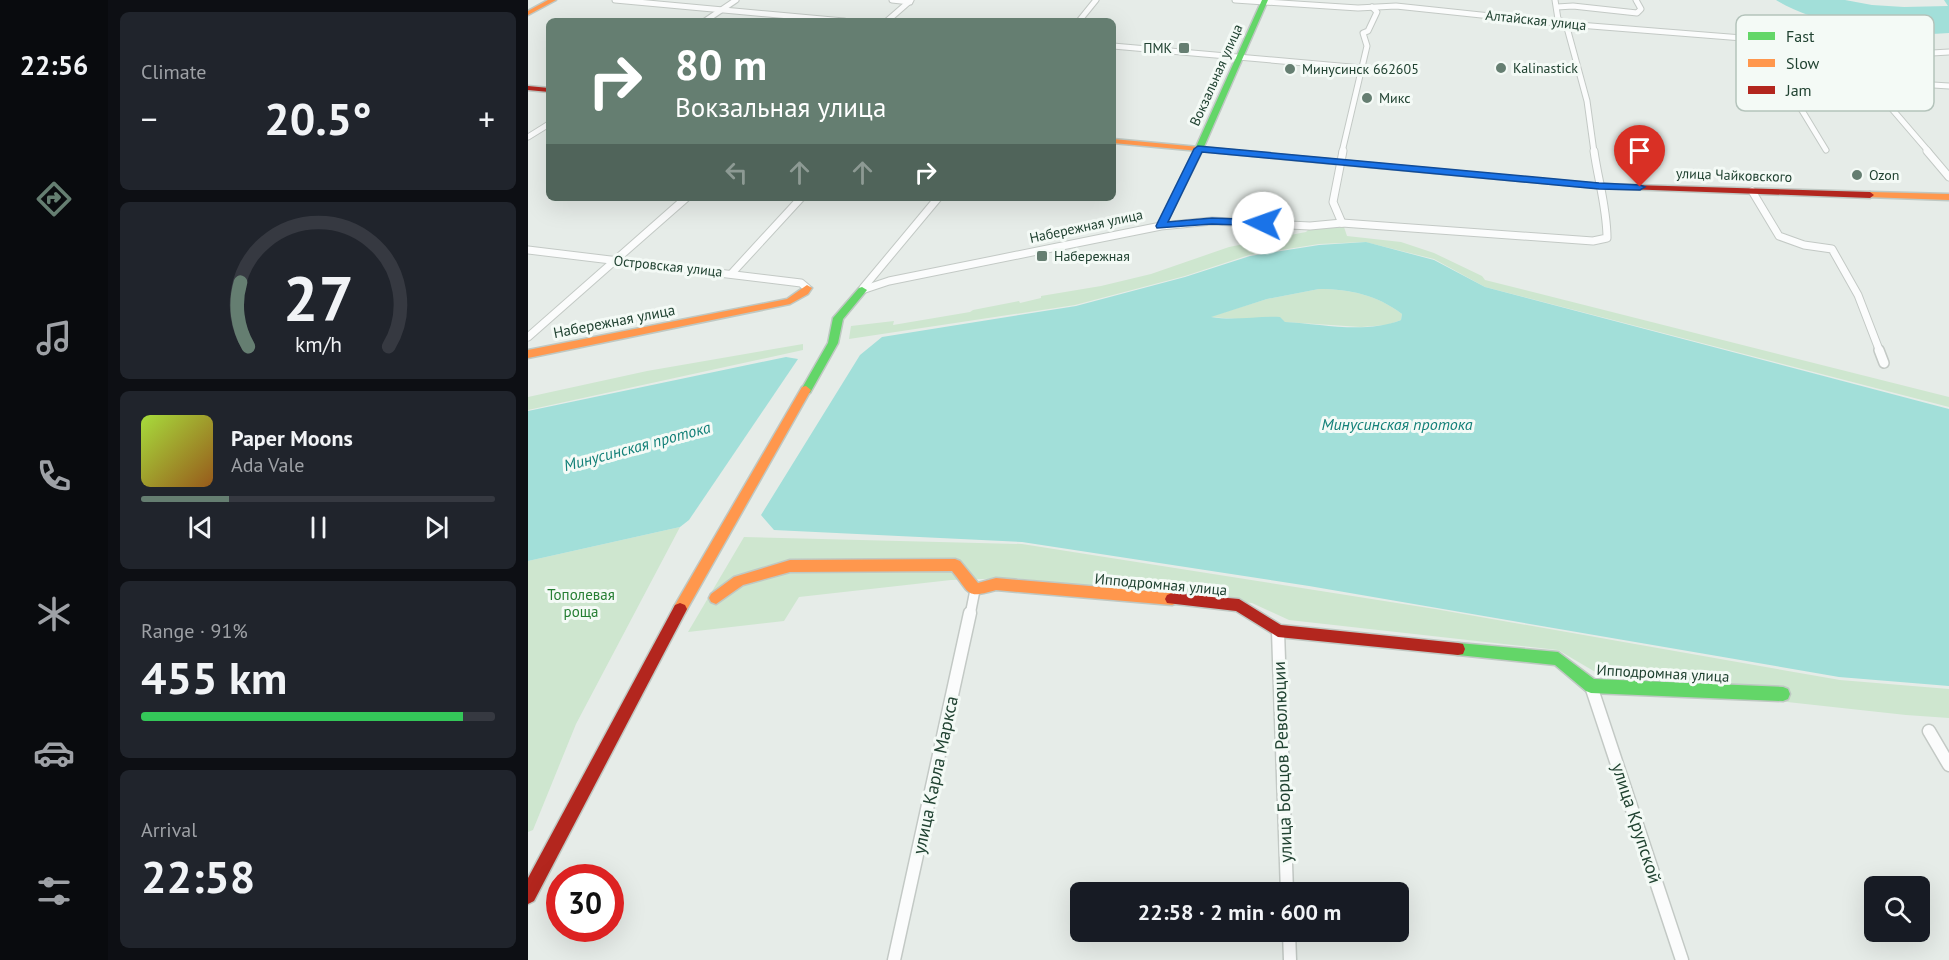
<!DOCTYPE html>
<html lang="en">
<head>
<meta charset="utf-8">
<style>
  :root { --surface:#171b24; --page:#20242c; --text:#f1f3f6; --muted:#9ea1a6; --line:#363941; --accent:#657e71 }
  body { margin:0; font-family:"PT Sans",sans-serif; background:var(--page); color:var(--text); height:100vh; display:flex; flex-direction:column; font-size:22px; white-space:nowrap }
  * { box-sizing:border-box; margin:0 }
  p { font-size:20px; color:var(--muted) }
  .icon { flex:none; width:33px; height:33px; fill:none; stroke:currentColor; stroke-width:2; stroke-linecap:round; stroke-linejoin:round }
  .map { position:relative; flex:1; overflow:hidden }
  .panel { display:flex; flex-direction:column; gap:12px; padding:12px; background:#0d0f14; width:420px }
  .panel>* { flex:none }
  .top-card { position:absolute; left:18px; top:18px; width:570px; height:183px; border-radius:9px; box-shadow:0 6px 24px #0002; background:#657e71; color:#fff; overflow:hidden }
  .fabs { position:absolute; left:1336px; top:876px; display:grid; gap:12px }
  .fabs a { display:grid; place-items:center; width:66px; height:66px; border-radius:9px; background:var(--surface); box-shadow:0 6px 24px #0002; font-size:30px }
  .speed { position:absolute; left:18px; top:864px; display:flex; gap:12px; font-size:30px; font-weight:700; text-align:center }
  .speed>* { display:grid; place-content:center; width:78px; height:78px; border-radius:50%; background:var(--surface); box-shadow:0 6px 24px #0002; line-height:1 }
  .speed .limit { border:9px solid #d22; background:#fff; color:#111 }
  .pin { position:absolute; display:grid; place-items:center; width:51px; height:51px; color:#fff; margin:-62px -26px; border-radius:50% 50% 50% 0; rotate:-45deg; box-shadow:0 0 6px #0007 }
  .pin .icon { rotate:45deg }
  .me { position:absolute; width:66px; margin:-33px; rotate:273deg; stroke-linejoin:round; filter:drop-shadow(0 0 4px #0008) }
  .turn { display:flex; align-items:center; gap:21px; height:126px; padding:0 30px; font-size:27px }
  .turn .icon { width:78px; height:78px; stroke-width:2.5 }
  .turn b { display:block; font-size:42px; line-height:51px }
  .lanes { display:flex; align-items:center; height:57px; padding:0 30px; background:#0003; justify-content:center; gap:30px; direction:ltr }
  .lanes .off { opacity:.35 }
  .big { font-size:45px; font-weight:800; line-height:1.1 }
  .panel .widget { flex:1; display:flex; flex-direction:column; justify-content:center; gap:9px; min-width:0; padding:0 21px; border-radius:9px; background:var(--page) }
  .panel .dial { align-items:center; gap:0 }
  .dial svg { height:156px; overflow:visible; fill:none; stroke:var(--line); stroke-width:7; stroke-linecap:round; text-anchor:middle }
  .dial text { fill:var(--text); stroke:none }
  .song { display:flex; align-items:center; gap:18px }
  .cover { width:72px; height:72px; border-radius:9px; background:linear-gradient(135deg,hsl(80 70% 55%),hsl(30 70% 35%)) }
  .played { height:6px; border-radius:3px; background:linear-gradient(90deg,var(--accent) 25%,var(--line) 25%) }
  .keys { display:flex; justify-content:space-around; direction:ltr }
  .heat { display:flex; justify-content:space-between; align-items:center; font-size:33px; direction:ltr }
  .charge { height:9px; border-radius:4px; background:linear-gradient(90deg,#34c759 91%,var(--line) 0) }
  .trip { position:absolute; left:542px; top:882px; width:339px; height:60px; border-radius:9px; background:var(--surface); box-shadow:0 6px 24px #0002; font-weight:800; line-height:60px; text-align:center }
  main { display:flex; flex:1; min-height:0 }
  .tabs { display:flex; flex-direction:column; width:108px; justify-content:space-around; align-items:center; background:#090b0e; color:var(--muted) }
  .tabs .icon { width:42px; height:42px }
  .tabs .selected { color:var(--accent) }
  .tabs b { font-size:27px; color:var(--text) }
  .map>svg:first-child { display:block }
  .green { fill:#cee6cf }
  .water { fill:#a2dfd9; fill-rule:evenodd }
  .lines { fill:none; stroke-linecap:round; stroke-linejoin:round }
  .street-far3-casing { stroke:#c3c9c5; stroke-width:7 }
  .street-far2-casing { stroke:#c3c9c5; stroke-width:9 }
  .street-far1-casing { stroke:#c3c9c5; stroke-width:12 }
  .street-casing { stroke:#c3c9c5; stroke-width:15 }
  .fast-casing { stroke:#bfc8c3; stroke-width:3 }
  .slow-casing { stroke:#bfc8c3; stroke-width:3 }
  .jam-casing { stroke:#bfc8c3; stroke-width:3 }
  .street-far3 { stroke:#fbfcfc; stroke-width:5 }
  .street-far2 { stroke:#fbfcfc; stroke-width:7 }
  .street-far1 { stroke:#fbfcfc; stroke-width:9 }
  .street { stroke:#fbfcfc; stroke-width:12 }
  .fast { fill:#63d668; fill-rule:evenodd }
  .slow { fill:#ff974d; fill-rule:evenodd }
  .jam { fill:#b3261e; fill-rule:evenodd }
  .route { fill:#1a73e8; stroke:#114b97; stroke-width:1.5 }
  .poi-dot { fill:#657e71; stroke:#f4faf6; stroke-width:2 }
  .labels { text-anchor:middle; dominant-baseline:central; stroke-width:6; stroke-linejoin:round; paint-order:stroke }
  .far-street-label { font-size:14px; fill:#204231; stroke:#f4faf6 }
  .far-poi-label { font-size:14px; fill:#204231; stroke:#f4faf6; text-anchor:start }
  .street-label { font-size:15px; fill:#204231; stroke:#f4faf6 }
  .park-label { font-size:15px; fill:#267e33; stroke:#f4faf6 }
  .water-label { font-size:16px; font-style:italic; fill:#138078; stroke:#f4faf6 }
  .near-street-label { font-size:18px; fill:#204231; stroke:#f4faf6 }
  .key { fill:#f4faf6; stroke:#b4c3bb; stroke-width:1.5 }
  .key-label { font-size:16px; fill:#204231 }
</style>
</head>
<body>
<main>
<nav class="tabs">
<b>22:56</b>
<svg class="icon selected" aria-label="directions" viewBox="0 0 24 24"><path d="M12 3l9 9-9 9-9-9zM9 14v-3h6M13 9l2 2-2 2"/></svg>
<svg class="icon" aria-label="music" viewBox="0 0 24 24"><path d="M9 18V5l10-2v13"/><circle cx="6" cy="18" r="3"/><circle cx="16" cy="16" r="3"/></svg>
<svg class="icon" aria-label="phone" viewBox="0 0 24 24"><path d="M5 4h4l2 5-3 2q2 4 5 5l2-3 5 2v4C11 20 4 13 5 4z"/></svg>
<svg class="icon" aria-label="climate" viewBox="0 0 24 24"><path d="M12 3v18M4 7l16 10M4 17L20 7"/></svg>
<svg class="icon" aria-label="car" viewBox="0 0 24 24"><path d="M5 17H2v-5l4-1 3-4h7l3 4 3 1v5h-3M9 17h6M6 11h13"/><circle cx="7" cy="17" r="2"/><circle cx="17" cy="17" r="2"/></svg>
<svg class="icon" aria-label="filters" viewBox="0 0 24 24"><path d="M4 7h16M4 17h16"/><circle cx="9" cy="7" r="2"/><circle cx="15" cy="17" r="2"/></svg>
</nav>
<section class="panel">
<div class="widget"><p>Climate</p>
<div class="heat"><a>−</a><b class="big">20.5°</b><a>+</a></div>
</div>
<div class="widget dial"><svg viewBox="0 0 100 80">
<path d="M14 69A42 42 0 1 1 86 69"/>
<path d="M14 69A42 42 0 0 1 10 36" stroke="#657e71"/>
<text x="50" y="56" font-size="32" font-weight="700">27</text>
<text x="50" y="72" font-size="11">km/h</text>
</svg></div>
<div class="widget">
<div class="song"><i class="cover"></i><div><b>Paper Moons</b><p>Ada Vale</p></div></div>
<div class="played"></div>
<div class="keys"><svg class="icon" aria-label="previous" viewBox="0 0 24 24"><path d="M18 5L8 12l10 7zM5 5v14"/></svg><svg class="icon" aria-label="pause" viewBox="0 0 24 24"><path d="M8 5v14M16 5v14"/></svg><svg class="icon" aria-label="next" viewBox="0 0 24 24"><path d="M6 5l10 7-10 7zM19 5v14"/></svg></div>
</div>
<div class="widget"><p>Range · 91%</p><b class="big">455 km</b><div class="charge"></div></div>
<div class="widget"><p>Arrival</p><b class="big">22:58</b></div>
</section>
<div class="map">
<svg width="1421" height="960" viewBox="0 0 1421 960">
  <rect width="100%" height="100%" fill="#e6ece8"/>
  <g class="green">
    <polygon points="816,227 819,236 873,242 906,253 954,276 957,280 1421,397 1421,407 957,287 906,259 837,242 791,244 721,255 657,276 547,305 321,339 323,326 366,321 365,325 442,312 445,310 491,301 492,303 513,298 513,296 573,286 623,274 701,247 778,232 782,228"/>
    <path d="M791,289c31,0 58,6 83,25l-1,6 -14,5 -26,2 -152,-10 58,-18z"/>
    <polygon points="275,344 275,350 0,410 0,397 119,371"/>
    <polygon points="152,527 48,724 5,830 0,832 0,561"/>
    <polygon points="216,537 494,544 907,609 1312,680 1421,689 1421,718 1378,715 1086,683 1030,650 761,620 724,603 486,578 423,580 271,597 256,621 160,632"/>
  </g>
  <g class="water">
    <path d="M1248,0h69l27,5 32,2 44,-1 -4,-6h5v33c-54,4 -126,-5 -173,-33z"/>
    <path d="M838,242l68,18 51,27 464,122v277l-110,-9 -530,-91 -287,-44 -248,-12 -13,-15 99,-160 22,-18 194,-31 109,-29 65,-21 69,-11zM791,289c31,0 58,6 83,25l-1,6c-36,14 -79,4 -116,2l-5,-5c-23,-1 -46,4 -69,0l56,-18z"/>
    <polygon points="258,357 270,359 161,520 152,527 0,561 0,411"/>
  </g>
  <g class="lines">
    <defs>
      <g id="street-far3">
        <polyline points="87,0 316,21"/>
        <polyline points="364,0 382,2"/>
        <polyline points="707,0 830,8 868,6 1038,24 1404,53 1421,52"/>
        <polyline points="1027,0 1030,19 1038,24 1059,101 1066,152"/>
        <polyline points="1029,7 1045,6 1109,13 1113,9 1108,0"/>
        <polyline points="177,21 208,0"/>
        <polyline points="359,21 383,0"/>
        <polyline points="551,21 568,0"/>
        <polyline points="1227,38 1247,66 1298,150"/>
        <polyline points="1309,45 1401,152"/>
        <polyline points="585,46 834,68"/>
        <polyline points="1342,81 1421,86"/>
        <polyline points="0,137 21,124"/>
        <polyline points="814,152 839,46 835,33 840,31 849,12 844,7"/>
      </g>
      <g id="street-far2">
        <polyline points="1399,151 1421,177"/>
        <polyline points="1224,191 1251,236 1276,245 1304,249 1330,295 1352,352"/>
        <polyline points="814,223 805,202 815,151"/>
        <polyline points="0,250 273,283 279,288"/>
        <polyline points="204,273 273,198"/>
        <polyline points="335,288 410,198"/>
        <path d="M334,290l27,-9 272,-55 51,-5 98,5 32,-3 251,18 14,-3c0,-30 -9,-58 -13,-87"/>
        <polyline points="0,337 158,198"/>
      </g>
      <g id="street-far1">
        <polyline points="1351,350 1356,363"/>
        <polyline points="442,615 447,590"/>
      </g>
      <g id="street">
        <polyline points="750,631 759,892"/>
        <polyline points="1063,686 1154,960"/>
        <polyline points="1401,731 1421,765"/>
        <polyline points="761,932 762,960"/>
        <polyline points="366,960 442,613"/>
      </g>
      <g id="fast">
        <polygon points="734,0 740,0 675,149 637,226 636,228 630,228 629,226 667,149"/>
        <polygon points="334,287 339,290 315,319 310,343 282,393 274,393 273,390 300,343 305,318 331,288"/>
        <polygon points="930,643 1030,652 1066,679 1255,687 1260,689 1262,694 1260,699 1255,701 1063,693 1058,691 1027,665 930,655 925,654 923,649 925,644"/>
      </g>
      <g id="slow">
        <polygon points="20,0 28,0 0,15 0,11"/>
        <polygon points="585,139 938,172 942,174 938,176 585,143"/>
        <polygon points="1342,192 1421,194 1421,200 1339,197 1339,193"/>
        <polygon points="279,285 284,288 280,294 262,304 0,358 0,350 259,299"/>
        <polygon points="278,386 283,390 157,613 152,615 147,613 145,609 147,605 274,387"/>
        <path d="M427,559l5,2 18,22 18,-5 176,15 5,2 2,4 -2,4 -5,2 -176,-15c-31,9 -25,4 -44,-19l-162,1 -47,13 -27,19 -5,-2 -2,-4 2,-4 23,-17 56,-17z"/>
      </g>
      <g id="jam">
        <polygon points="0,86 21,88 21,92 0,90"/>
        <polygon points="935,172 1071,184 1342,192 1346,195 1342,198 1071,188 938,176 934,174"/>
        <polygon points="644,593 711,599 753,625 930,643 935,644 937,649 935,654 930,655 750,637 708,611 639,603 637,599 639,595"/>
        <polygon points="152,603 157,605 159,609 157,613 6,901 0,904 0,878 147,605"/>
      </g>
    </defs>
    <use href="#street-far3" class="street-far3-casing"/>
    <use href="#street-far2" class="street-far2-casing"/>
    <use href="#street-far1" class="street-far1-casing"/>
    <use href="#street" class="street-casing"/>
    <use href="#fast" class="fast-casing"/>
    <use href="#slow" class="slow-casing"/>
    <use href="#jam" class="jam-casing"/>
    <use href="#street-far3" class="street-far3"/>
    <use href="#street-far2" class="street-far2"/>
    <use href="#street-far1" class="street-far1"/>
    <use href="#street" class="street"/>
    <use href="#fast" class="fast"/>
    <use href="#slow" class="slow"/>
    <use href="#jam" class="jam"/>
  </g>
  <polygon class="route" points="670,146 1071,183 1112,185 1117,187 1112,190 1071,189 674,152 640,222 684,218 735,220 740,223 735,226 684,224 629,228 628,226 666,149"/>
  <g class="poi-dot">
    <rect x="650" y="42" width="12" height="12" rx="3"/>
    <circle cx="973" cy="68" r="6"/>
    <circle cx="762" cy="69" r="6"/>
    <circle cx="839" cy="98" r="6"/>
    <circle cx="1329" cy="175" r="6"/>
    <rect x="508" y="250" width="12" height="12" rx="3"/>
  </g>
  <g class="labels">
    <g class="far-street-label">
      <text transform="translate(1008 20) rotate(6)">Алтайская улица</text>
      <text transform="translate(688 75) rotate(-66)">Вокзальная улица</text>
      <text transform="translate(1206 175) rotate(2)">улица Чайковского</text>
      <text transform="translate(558 226) rotate(-12)">Набережная улица</text>
      <text transform="translate(140 266) rotate(6)">Островская улица</text>
    </g>
    <g class="far-poi-label">
      <text x="644" y="48" text-anchor="end">ПМК</text>
      <text x="985" y="68">Kalinastick</text>
      <text x="774" y="69">Минусинск 662605</text>
      <text x="851" y="98">Микс</text>
      <text x="1341" y="175">Ozon</text>
      <text x="526" y="256">Набережная</text>
    </g>
    <g class="street-label">
      <text transform="translate(86 321) rotate(-11)">Набережная улица</text>
      <text transform="translate(633 584) rotate(5)">Ипподромная улица</text>
      <text transform="translate(1135 673) rotate(3)">Ипподромная улица</text>
    </g>
    <g class="park-label">
      <text x="53" y="594">Тополевая<tspan x="53" dy="17">роща</tspan></text>
    </g>
    <g class="water-label">
      <text x="869" y="424">Минусинская протока</text>
      <text transform="translate(109 446) rotate(-15)">Минусинская протока</text>
    </g>
    <g class="near-street-label">
      <text transform="translate(754 762) rotate(-92)">улица Борцов Революции</text>
      <text transform="translate(407 775) rotate(-78)">улица Карла Маркса</text>
      <text transform="translate(1109 823) rotate(72)">улица Крупской</text>
    </g>
  </g>
  <rect x="1208" y="15" width="198" height="96" rx="9" class="key"/>
  <rect x="1220" y="32" width="27" height="8" fill="#63d668"/>
  <rect x="1220" y="59" width="27" height="8" fill="#ff974d"/>
  <rect x="1220" y="86" width="27" height="8" fill="#b3261e"/>
  <g class="key-label">
    <text x="1258" y="42">Fast</text>
    <text x="1258" y="69">Slow</text>
    <text x="1258" y="96">Jam</text>
  </g>
</svg>
<div class="fabs">
<a><svg class="icon" aria-label="search" viewBox="0 0 24 24"><circle cx="10" cy="10" r="6"/><path d="M15 15l6 6"/></svg></a>
</div>
<div class="speed"><div class="limit">30</div></div>
<div class="pin" style="left:1112px;top:187px;background:#d93025"><svg class="icon" aria-label="arrive" viewBox="0 0 24 24"><path d="M6 21V4h12l-3 4 3 4H6"/></svg></div>
<svg class="me" style="left:735px;top:223px" viewBox="-20 -20 40 40"><circle r="19" fill="#fff"/><path d="M0-13L10 11 0 6-10 11z" fill="#1a73e8"/></svg>
<div class="trip">22:58 · 2 min · 600 m</div>
<div class="top-card">
<div class="turn"><svg class="icon" aria-label="right" viewBox="0 0 24 24"><path d="M7 20v-9h11M14 6l5 5-5 5"/></svg><div><b>80 m</b>Вокзальная улица</div></div>
<div class="lanes"><svg class="icon off" aria-label="left" viewBox="0 0 24 24"><path d="M17 20v-9H6M10 6l-5 5 5 5"/></svg><svg class="icon off" aria-label="ahead" viewBox="0 0 24 24"><path d="M12 20V5M6 11l6-6 6 6"/></svg><svg class="icon off" aria-label="ahead" viewBox="0 0 24 24"><path d="M12 20V5M6 11l6-6 6 6"/></svg><svg class="icon" aria-label="right" viewBox="0 0 24 24"><path d="M7 20v-9h11M14 6l5 5-5 5"/></svg></div>
</div>
</div>
</main>
</body>
</html>
